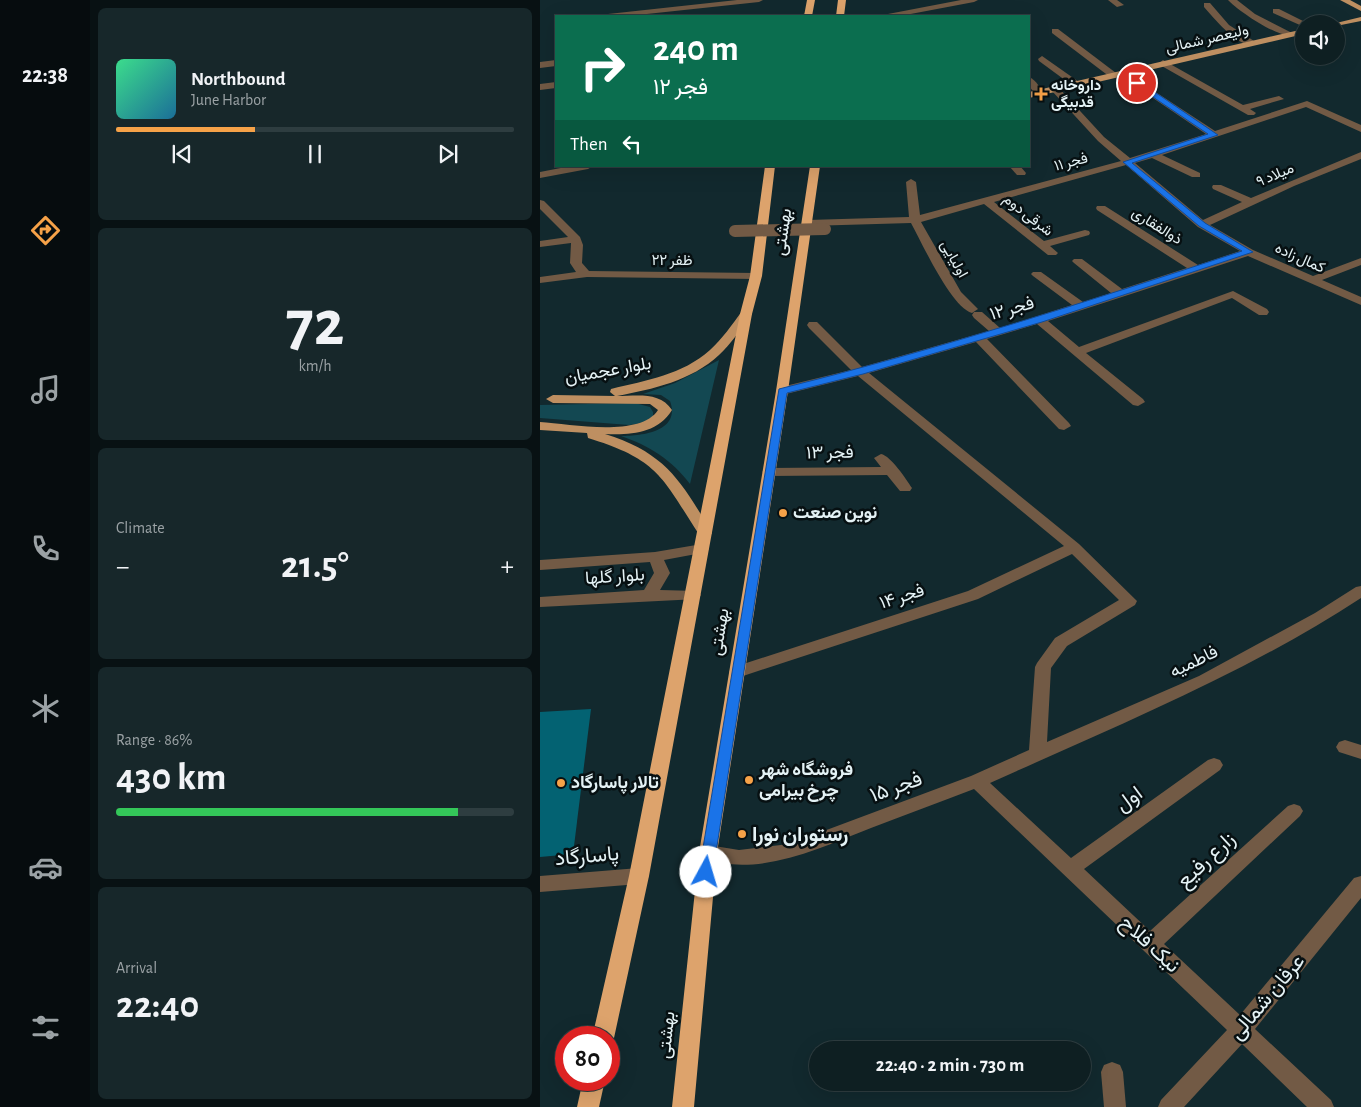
<!DOCTYPE html>
<html lang="en">
<head>
<meta charset="utf-8">
<style>
  :root { --surface:#0e1f22; --page:#17272a; --text:#f1f3f6; --muted:#9ba2a5; --line:#2e3d40; --accent:#f6a248 }
  body { margin:0; font-family:"Alegreya Sans",Vazirmatn,sans-serif; background:var(--page); color:var(--text); height:100vh; display:flex; flex-direction:column; font-size:19px; white-space:nowrap }
  * { box-sizing:border-box; margin:0 }
  p { font-size:16px; color:var(--muted) }
  .icon { flex:none; width:28px; height:28px; fill:none; stroke:currentColor; stroke-width:2; stroke-linecap:round; stroke-linejoin:round }
  .map { position:relative; flex:1; overflow:hidden }
  .drawer { display:flex; flex-direction:column; gap:8px; padding:8px; background:#081113; width:450px }
  .drawer>* { flex:none }
  .guide { position:absolute; left:15px; top:15px; width:475px; height:152px; border-radius:0px; box-shadow:0 5px 20px #0002,0 0 0 1px var(--line); background:#0b6e4f; color:#fff; overflow:hidden }
  .buttons { position:absolute; left:755px; top:15px; display:grid; gap:10px }
  .buttons a { display:grid; place-items:center; width:50px; height:50px; border-radius:50%; background:var(--surface); box-shadow:0 5px 20px #0002,0 0 0 1px var(--line); font-size:25px }
  .speed { position:absolute; left:15px; top:1026px; display:flex; gap:10px; font-size:25px; font-weight:700; text-align:center }
  .speed>* { display:grid; place-content:center; width:65px; height:65px; border-radius:50%; background:var(--surface); box-shadow:0 5px 20px #0002,0 0 0 1px var(--line); line-height:1 }
  .speed .limit { border:8px solid #d22; background:#fff; color:#111 }
  .pin { position:absolute; display:grid; place-items:center; width:42px; height:42px; color:#fff; margin:-21px; border:2px solid #fff; border-radius:50%; box-shadow:0 1px 5px #0007 }
  .me { position:absolute; width:55px; margin:-28px; rotate:6deg; stroke-linejoin:round; filter:drop-shadow(0 0 4px #0008) }
  .turn { display:flex; align-items:center; gap:18px; height:105px; padding:0 15px; font-size:22px }
  .turn .icon { width:65px; height:65px; stroke-width:2.5 }
  .turn b { display:block; font-size:35px; line-height:42px }
  .then { display:flex; align-items:center; height:48px; padding:0 15px; background:#0003; gap:10px; font-size:19px }
  .big { font-size:38px; font-weight:700; line-height:1.1 }
  .drawer .widget { flex:1; display:flex; flex-direction:column; justify-content:center; gap:8px; min-width:0; padding:0 18px; border-radius:8px; background:var(--page) }
  .drawer .dial { align-items:center; gap:0 }
  .dial b { font-size:65px; line-height:1 }
  .song { display:flex; align-items:center; gap:15px }
  .cover { width:60px; height:60px; border-radius:8px; background:linear-gradient(135deg,hsl(150 70% 55%),hsl(200 70% 35%)) }
  .played { height:5px; border-radius:2px; background:linear-gradient(90deg,var(--accent) 35%,var(--line) 35%) }
  .keys { display:flex; justify-content:space-around; direction:ltr }
  .heat { display:flex; justify-content:space-between; align-items:center; font-size:28px; direction:ltr }
  .charge { height:8px; border-radius:4px; background:linear-gradient(90deg,#34c759 86%,var(--line) 0) }
  .trip { position:absolute; left:269px; top:1041px; width:282px; height:50px; border-radius:25px; background:var(--surface); box-shadow:0 5px 20px #0002,0 0 0 1px var(--line); font-weight:700; line-height:50px; text-align:center }
  main { display:flex; flex:1; min-height:0 }
  .tabs { display:flex; flex-direction:column; width:90px; justify-content:space-around; align-items:center; background:#060c0e; color:var(--muted) }
  .tabs .icon { width:35px; height:35px }
  .tabs .on { color:var(--accent) }
  .tabs b { font-size:22px; color:var(--text) }
  .map>svg:first-child { display:block }
  .green { fill:#134852 }
  .building { fill:#036272 }
  .lines { fill:none; stroke-linecap:round; stroke-linejoin:round }
  .minor { fill:#725a45; fill-rule:evenodd }
  .major { fill:#be8f61; fill-rule:evenodd }
  .highway { fill:#dda36c; fill-rule:evenodd }
  .minor-bridge { stroke:#725a45; stroke-width:12 }
  .route { fill:#1a73e8; stroke:#114b97 }
  .poi-dot { fill:#f6a248; stroke:#071012; stroke-width:2 }
  .labels { text-anchor:middle; dominant-baseline:central; stroke-width:5; stroke-linejoin:round; paint-order:stroke }
  .far-street-label { font-size:15px; fill:#e4f2f5; stroke:#071012 }
  .far-poi-label { font-size:15px; font-weight:bold; fill:#e4f2f5; stroke:#071012; text-anchor:start }
  .street-label { font-size:18px; fill:#e4f2f5; stroke:#071012 }
  .poi-label { font-size:18px; font-weight:bold; fill:#e4f2f5; stroke:#071012; text-anchor:start }
  .near-street-label { font-size:21px; fill:#e4f2f5; stroke:#071012 }
  .near-poi-label { font-size:21px; font-weight:bold; fill:#e4f2f5; stroke:#071012; text-anchor:start }
</style>
</head>
<body>
<main>
<nav class="tabs">
<b>22:38</b>
<svg class="icon on" aria-label="directions" viewBox="0 0 24 24"><path d="M12 3l9 9-9 9-9-9zM9 14v-3h6M13 9l2 2-2 2"/></svg>
<svg class="icon" aria-label="music" viewBox="0 0 24 24"><path d="M9 18V5l10-2v13"/><circle cx="6" cy="18" r="3"/><circle cx="16" cy="16" r="3"/></svg>
<svg class="icon" aria-label="phone" viewBox="0 0 24 24"><path d="M5 4h4l2 5-3 2q2 4 5 5l2-3 5 2v4C11 20 4 13 5 4z"/></svg>
<svg class="icon" aria-label="climate" viewBox="0 0 24 24"><path d="M12 3v18M4 7l16 10M4 17L20 7"/></svg>
<svg class="icon" aria-label="car" viewBox="0 0 24 24"><path d="M5 17H2v-5l4-1 3-4h7l3 4 3 1v5h-3M9 17h6M6 11h13"/><circle cx="7" cy="17" r="2"/><circle cx="17" cy="17" r="2"/></svg>
<svg class="icon" aria-label="filters" viewBox="0 0 24 24"><path d="M4 7h16M4 17h16"/><circle cx="9" cy="7" r="2"/><circle cx="15" cy="17" r="2"/></svg>
</nav>
<section class="drawer">
<div class="widget">
<div class="song"><i class="cover"></i><div><b>Northbound</b><p>June Harbor</p></div></div>
<div class="played"></div>
<div class="keys"><svg class="icon" aria-label="previous" viewBox="0 0 24 24"><path d="M18 5L8 12l10 7zM5 5v14"/></svg><svg class="icon" aria-label="pause" viewBox="0 0 24 24"><path d="M8 5v14M16 5v14"/></svg><svg class="icon" aria-label="next" viewBox="0 0 24 24"><path d="M6 5l10 7-10 7zM19 5v14"/></svg></div>
</div>
<div class="widget dial"><b>72</b><p>km/h</p></div>
<div class="widget"><p>Climate</p>
<div class="heat"><a>−</a><b class="big">21.5°</b><a>+</a></div>
</div>
<div class="widget"><p>Range · 86%</p><b class="big">430 km</b><div class="charge"></div></div>
<div class="widget"><p>Arrival</p><b class="big">22:40</b></div>
</section>
<div class="map">
<svg width="821" height="1107" viewBox="0 0 821 1107">
  <rect width="100%" height="100%" fill="#12292e"/>
  <g class="green">
    <path d="M179,360l-29,124c-18,-24 -40,-38 -69,-48 22,0 60,-5 49,-35l-9,-6 -18,-1 32,-11z"/>
    <polygon points="95,403 110,407 113,412 113,417 104,423 89,425 0,418 0,405"/>
  </g>
  <polygon class="building" points="51,709 33,854 0,857 0,712"/>
  <g class="lines">
    <g class="minor">
      <polygon points="197,0 223,0 219,2 88,16 64,16 68,14"/>
      <polygon points="421,0 438,0 434,2 360,16 344,16 348,14"/>
      <polygon points="568,0 577,0 584,5 577,7"/>
      <path d="M688,0h9l18,14 39,20c-11,8 -57,-24 -66,-34z"/>
      <path d="M664,3h6l19,22 25,16v4c-17,2 -40,-27 -50,-38z"/>
      <polygon points="733,9 739,9 769,24 762,26 733,13"/>
      <polygon points="268,13 271,13 271,16 253,16"/>
      <polygon points="512,29 518,29 576,73 576,77 570,77 512,33"/>
      <polygon points="502,56 539,82 539,86 533,86 499,61 498,59"/>
      <polygon points="16,60 16,66 0,68 0,62"/>
      <polygon points="623,60 703,105 739,96 744,99 710,109 716,113 714,115 708,115 620,65 619,63"/>
      <path d="M582,70l93,61 92,-30 54,24v7l-55,-25 -144,48 38,18v4h-8l-40,-19 -17,5 68,57 39,-18 -29,-13 -1,-2 1,-2h8l30,13 110,-46v7l-67,27 -84,39 43,25 60,26 48,-18v7l-39,15 39,17v8l-113,-49 -200,65 31,26 154,-56 34,18 2,3 -2,3h-8l-27,-17 -146,55 57,46 2,3 -7,4 -5,-1 -96,-81 -50,15 82,84 2,3 -7,4 -5,-1 -83,-87 -107,31 210,171 58,57 -2,4 -68,41 -16,22 -4,74 152,-66 116,-63 41,-26 5,-1v12c-116,76 -245,128 -371,185l81,75 137,-98 6,-2 6,2 3,5 -3,5 -136,99 66,62 138,-125 6,-2 6,2 3,5 -3,5 -136,128 76,71 114,-137 7,-2v22l-106,131 76,71 3,7h-27l-65,-63 -58,63h-26l3,-7 66,-70 -253,-241c-34,13 -69,26 -103,39 -54,21 -112,50 -170,30l-2,-5 2,-5 7,-3 31,5 50,-6 182,-68 58,-26 6,-83 2,-4 18,-25 64,-38 -47,-46 -94,45 -235,77 -6,2 -6,-2 -2,-4 2,-4 237,-77 96,-45 -206,-170 -76,19 -6,-4 1,-3 74,-18 -42,-42 -2,-3 2,-3h8l45,45 127,-36 -15,-13 -2,-3 2,-3h8l18,16 72,-23 -39,-29 -2,-2 2,-2h8l42,30 28,-9 -37,-30 -2,-2 2,-2h8l40,30 65,-21 -90,-58 -1,-2 1,-2h8l93,59 42,-14 -42,-24 -72,-62 -132,37 50,39 41,-11 4,1 1,2 -1,2 -39,11 8,7 -2,2h-8l-64,-51 -63,18 40,70 17,17 -6,4c-21,-6 -50,-70 -61,-90l-103,3 -5,-3 5,-3 101,-3 -3,-35 5,-3 5,3 4,33 201,-54 -23,-20 -46,-50 -2,-2 5,-3 3,1 46,50 26,21 76,-24 -87,-59 -1,-2z"/>
      <path d="M489,77c6,2 14,13 13,18h-6l-7,-9z"/>
      <polygon points="16,82 16,88 0,90 0,84"/>
      <polygon points="31,166 53,166 48,169 0,178 0,172"/>
      <polygon points="469,166 480,166 486,173 485,175 477,175"/>
      <polygon points="0,200 4,201 40,237 43,245 42,263 49,271 216,273 222,276 216,279 47,277 0,283 0,277 36,272 30,263 31,243 0,247 0,241 28,237 0,209"/>
      <path d="M341,454c10,2 25,25 31,34l-2,3h-10l-13,-16 -118,1 -7,-4 7,-4 112,-1 -7,-9z"/>
      <polygon points="162,544 167,546 169,549 167,552 124,560 130,573 120,590 158,591 161,595 158,599 0,607 0,597 104,590 114,573 110,562 0,570 0,560 115,552"/>
      <polygon points="805,740 821,745 821,759 799,752 796,747 799,742"/>
      <polygon points="99,868 106,870 109,876 106,882 99,884 0,892 0,876"/>
      <polygon points="572,1062 580,1065 583,1072 586,1107 564,1107 561,1072 564,1065"/>
    </g>
    <g class="major">
      <polygon points="800,0 810,0 821,6 821,11"/>
      <polygon points="821,17 821,21 796,26 796,24 792,24"/>
      <polygon points="764,29 764,34 489,98 489,92"/>
      <path d="M206,310l4,1 2,3 -2,3c-10,13 -19,27 -31,38 -28,26 -66,34 -102,41 19,0 43,-5 55,14 -15,24 -42,25 -67,24 61,19 76,47 107,99l-2,3h-10c-38,-58 -40,-76 -112,-98l-1,-5 -47,-3v-8c30,2 100,16 118,-12l-8,-6 -97,-1 -7,-4 7,-4 62,1 -5,-4 1,-3c36,-9 71,-14 99,-39 12,-11 22,-25 32,-39z"/>
    </g>
    <g class="highway">
      <polygon points="267,0 275,0 272,16 264,16"/>
      <polygon points="298,0 306,0 304,16 296,16"/>
      <polygon points="225,166 235,166 222,276 212,314 109,876 74,1038 69,1046 69,1038 52,1038 89,876 200,314 210,276"/>
      <polygon points="270,166 280,166 248,391 177,853 154,1107 132,1107 159,853 236,391"/>
      <polygon points="43,1080 65,1080 59,1107 37,1107"/>
    </g>
    <polyline class="minor-bridge" points="195,231 285,229"/>
  </g>
  <path class="route" d="M595,82h5l78,53 -86,28 73,60 48,29 -211,70 -179,52 -76,19 -74,479 -2,4 -5,2 -5,-2 -2,-4 80,-483c157,-39 310,-88 463,-138l-43,-25 -76,-64 85,-28 -73,-49z"/>
  <g class="poi-dot">
    <path d="M498.5 86.5h5v5h5v5h-5v5h-5v-5h-5v-5h5z"/>
    <circle cx="243" cy="513" r="5"/>
    <circle cx="209" cy="780" r="5"/>
    <circle cx="21" cy="783" r="5"/>
    <circle cx="202" cy="834" r="5"/>
  </g>
  <g class="labels">
    <g class="far-street-label">
      <text transform="translate(667 39) rotate(-13)">ولیعصر شمالی</text>
      <text transform="translate(531 162) rotate(-15)">فجر ۱۱</text>
      <text transform="translate(735 175) rotate(-23)">میلاد ۹</text>
      <text transform="translate(488 215) rotate(38)">شرقی دوم</text>
      <text transform="translate(617 226) rotate(32)">ذوالفقاری</text>
      <text transform="translate(760 258) rotate(24)">کمال زاده</text>
      <text transform="translate(414 259) rotate(61)">اولیایی</text>
      <text x="132" y="260">ظفر ۲۲</text>
    </g>
    <g class="far-poi-label">
      <text x="511" y="85">داروخانه<tspan x="511" dy="17">قدبیگی</tspan></text>
    </g>
    <g class="street-label">
      <text transform="translate(243 232) rotate(-82)">بهشتی</text>
      <text transform="translate(472 309) rotate(-16)">فجر ۱۲</text>
      <text transform="translate(68 371) rotate(-10)">بلوار عجمیان</text>
      <text transform="translate(290 453) rotate(-1)">فجر ۱۳</text>
      <text transform="translate(75 577) rotate(-4)">بلوار گلها</text>
      <text transform="translate(362 597) rotate(-18)">فجر ۱۴</text>
      <text transform="translate(180 632) rotate(-81)">بهشتی</text>
      <text transform="translate(654 662) rotate(-26)">فاطمیه</text>
      <text transform="translate(127 1035) rotate(-84)">بهشتی</text>
    </g>
    <g class="poi-label">
      <text x="253" y="513">نوین صنعت</text>
      <text x="219" y="770">فروشگاه شهر<tspan x="219" dy="21">چرخ بیرامی</tspan></text>
      <text x="31" y="783">تالار پاسارگاد</text>
    </g>
    <g class="near-street-label">
      <text transform="translate(356 787) rotate(-20)">فجر ۱۵</text>
      <text transform="translate(589 799) rotate(-36)">اول</text>
      <text transform="translate(47 856) rotate(-5)">پاسارگاد</text>
      <text transform="translate(666 860) rotate(-43)">زارع رفیع</text>
      <text transform="translate(610 944) rotate(43)">نیک فلاح</text>
      <text transform="translate(727 997) rotate(-50)">عرفان شمالی</text>
    </g>
    <g class="near-poi-label">
      <text x="212" y="834">رستوران نورا</text>
    </g>
  </g>
</svg>
<div class="buttons">
<a><svg class="icon" aria-label="sound" viewBox="0 0 24 24"><path d="M4 9h4l5-4v14l-5-4H4zM17 9q2 3 0 6"/></svg></a>
</div>
<div class="speed"><div class="limit">80</div></div>
<div class="pin" style="left:597px;top:83px;background:#d93025"><svg class="icon" aria-label="arrive" viewBox="0 0 24 24"><path d="M6 21V4h12l-3 4 3 4H6"/></svg></div>
<svg class="me" style="left:166px;top:872px" viewBox="-20 -20 40 40"><circle r="19" fill="#fff"/><path d="M0-13L10 11 0 6-10 11z" fill="#1a73e8"/></svg>
<div class="trip">22:40 · 2 min · 730 m</div>
<div class="guide">
<div class="turn"><svg class="icon" aria-label="right" viewBox="0 0 24 24"><path d="M7 20v-9h11M14 6l5 5-5 5"/></svg><div><b>240 m</b>فجر ۱۲</div></div>
<div class="then">Then<svg class="icon" aria-label="left" viewBox="0 0 24 24"><path d="M17 20v-9H6M10 6l-5 5 5 5"/></svg></div>
</div>
</div>
</main>
</body>
</html>
